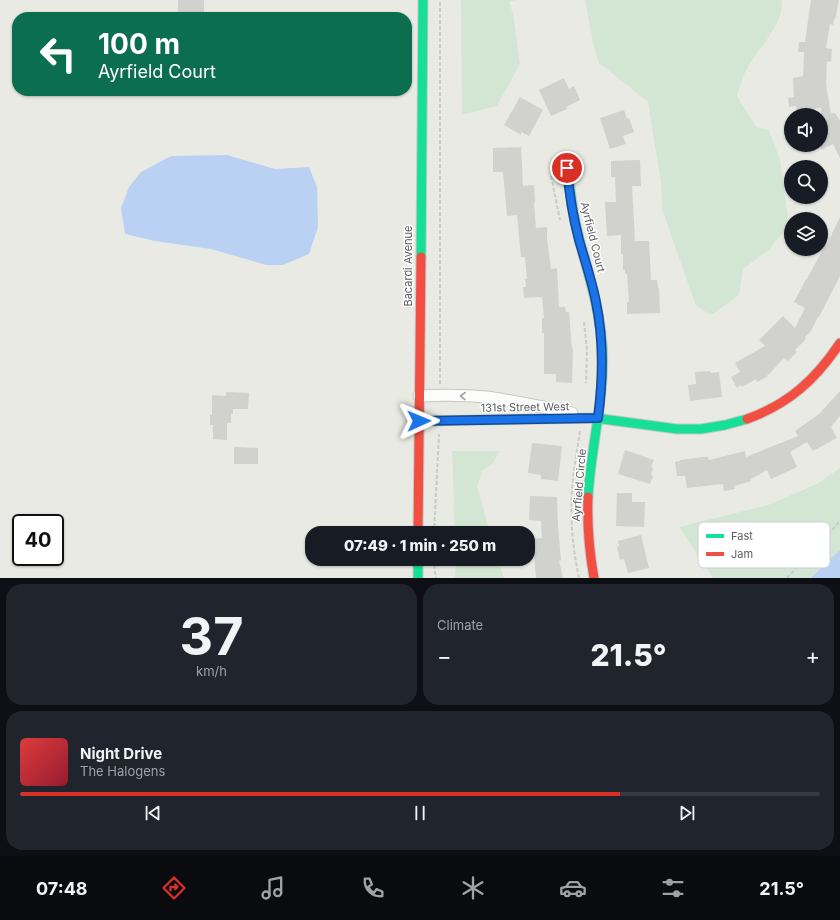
<!DOCTYPE html>
<html lang="en">
<head>
<meta charset="utf-8">
<style>
  :root { --surface:#171b24; --page:#20242c; --text:#f1f3f6; --muted:#9ea1a6; --line:#363941; --accent:#d93025 }
  body { margin:0; font-family:Inter,sans-serif; background:var(--page); color:var(--text); height:100vh; display:flex; flex-direction:column; font-size:15px; white-space:nowrap }
  * { box-sizing:border-box; margin:0 }
  p { font-size:13px; color:var(--muted) }
  .icon { flex:none; width:22px; height:22px; fill:none; stroke:currentColor; stroke-width:2; stroke-linecap:round; stroke-linejoin:round }
  .map { position:relative; height:578px; overflow:hidden }
  .details { display:flex; flex-direction:column; gap:6px; padding:6px; background:#0d0f14; flex:1 }
  .details>* { flex:none }
  .guide { position:absolute; left:12px; top:12px; width:400px; height:84px; border-radius:16px; box-shadow:0 1px 3px #0004; background:#0b6e4f; color:#fff; overflow:hidden }
  .buttons { position:absolute; left:784px; top:108px; display:grid; gap:8px }
  .buttons a { display:grid; place-items:center; width:44px; height:44px; border-radius:50%; background:var(--surface); box-shadow:0 1px 3px #0004; font-size:20px }
  .speed { position:absolute; left:12px; top:514px; display:flex; gap:8px; font-size:20px; font-weight:700; text-align:center }
  .speed>* { display:grid; place-content:center; width:52px; height:52px; border-radius:50%; background:var(--surface); box-shadow:0 1px 3px #0004; line-height:1 }
  .speed .limit { border:2px solid #111; border-radius:6px; background:#fff; color:#111 }
  .pin { position:absolute; display:grid; place-items:center; width:34px; height:34px; color:#fff; margin:-17px; border:2px solid #fff; border-radius:50%; box-shadow:0 1px 4px #0007 }
  .me { position:absolute; width:44px; margin:-22px; rotate:89deg; stroke-linejoin:round; filter:drop-shadow(0 0 3px #0008) }
  .turn { display:flex; align-items:center; gap:14px; height:84px; padding:0 20px; font-size:18px }
  .turn .icon { width:52px; height:52px; stroke-width:2.5 }
  .turn b { display:block; font-size:28px; line-height:34px }
  .big { font-size:30px; font-weight:800; line-height:1.1 }
  .details .widget { flex:1; display:flex; flex-direction:column; justify-content:center; gap:6px; min-width:0; padding:0 14px; border-radius:16px; background:var(--page) }
  .details .dial { align-items:center; gap:0 }
  .dial b { font-size:52px; line-height:1 }
  .song { display:flex; align-items:center; gap:12px }
  .cover { width:48px; height:48px; border-radius:6px; background:linear-gradient(135deg,hsl(0 70% 55%),hsl(350 70% 35%)) }
  .played { height:4px; border-radius:2px; background:linear-gradient(90deg,var(--accent) 75%,var(--line) 75%) }
  .keys { display:flex; justify-content:space-around; direction:ltr }
  .heat { display:flex; justify-content:space-between; align-items:center; font-size:22px; direction:ltr }
  .details .tiles { flex:1; display:grid; gap:6px; grid-template-columns:1fr 1fr }
  .widget:last-child { grid-column:span 2 }
  .trip { position:absolute; left:305px; top:526px; width:230px; height:40px; border-radius:16px; background:var(--surface); box-shadow:0 1px 3px #0004; font-weight:800; line-height:40px; text-align:center }
  .menu { display:flex; height:64px; justify-content:space-around; align-items:center; background:#090b0e; color:var(--muted) }
  .menu .icon { width:28px; height:28px }
  .menu .active { color:var(--accent) }
  .menu b { font-size:18px; color:var(--text) }
  .map>svg:first-child { display:block }
  .green { fill:#d3e6d4 }
  .water { fill:#bad1f3 }
  .building { fill:#d1d1ce }
  .lines { fill:none; stroke-linecap:round; stroke-linejoin:round }
  .street-casing { stroke:#c6c7c5; stroke-width:13 }
  .fast-casing { stroke:#c7c7c6; stroke-width:11 }
  .jam-casing { stroke:#c7c7c6; stroke-width:11 }
  .path { stroke:#c7ccca; stroke-width:2; stroke-dasharray:4 2; stroke-linecap:butt }
  .street { stroke:#fcfcfb; stroke-width:11 }
  .fast { stroke:#16e098; stroke-width:9 }
  .jam { stroke:#f24e42; stroke-width:9 }
  .oneway { stroke:#9b9c9f }
  .route-casing { stroke:#114b97; stroke-width:10 }
  .route { stroke:#1a73e8; stroke-width:7 }
  .labels { text-anchor:middle; dominant-baseline:central; stroke-width:3; stroke-linejoin:round; paint-order:stroke }
  .street-label { font-size:11px; fill:#5a5c62; stroke:#fff }
  .key { fill:#fff; stroke:#ceced0; stroke-width:1 }
  .key-label { font-size:11px; fill:#5a5c62 }
</style>
</head>
<body>
<div class="map">
<svg width="840" height="578" viewBox="0 0 840 578">
  <rect width="100%" height="100%" fill="#eaeae4"/>
  <g class="green">
    <polygon points="461,0 516,0 509,2 513,14 520,64 497,106 462,115"/>
    <path d="M585,0h197c2,25 -24,48 -35,69 -5,8 -7,18 -10,27l19,31 13,3 11,30 9,65 -20,25 -26,19 -4,26 -28,20 -15,-9 -34,-97 -1,-27 -13,-80 -49,-39 -5,-16z"/>
    <polygon points="452,451 500,451 492,464 483,470 477,486 490,533 455,533"/>
    <polygon points="840,468 840,578 713,578 679,527 768,505 817,484"/>
    <polygon points="456,559 498,559 504,578 455,578"/>
  </g>
  <g class="water">
    <polygon points="227,155 275,169 309,167 317,187 318,227 309,254 283,265 266,265 211,249 155,241 125,234 121,208 129,187 141,172 171,156"/>
    <polygon points="840,550 840,578 811,578 814,575"/>
  </g>
  <g class="building">
    <rect x="178" y="0" width="26" height="12"/>
    <polygon points="811,0 839,0 835,20 834,19 833,25 830,24 826,48 832,49 831,62 827,61 826,84 831,114 835,113 840,121 840,158 833,144 821,150 821,108 797,111 796,106 789,107 788,98 794,97 793,78 803,76 804,52 798,52 799,42 805,42"/>
    <polygon points="564,78 569,89 574,86 580,100 566,107 567,109 551,116 539,90"/>
    <polygon points="520,97 543,110 529,136 521,132 521,135 504,125"/>
    <polygon points="624,110 627,119 629,118 634,132 623,136 626,144 610,149 600,118"/>
    <polygon points="521,147 523,186 534,185 535,203 534,203 536,228 547,227 547,239 551,269 557,268 559,307 565,307 566,312 569,312 572,349 573,349 572,383 556,382 556,374 544,374 544,333 542,333 542,318 544,318 542,297 524,298 523,287 526,287 525,279 527,279 525,257 521,257 517,215 507,216 503,172 493,172 493,148"/>
    <polygon points="640,160 641,186 632,186 635,241 649,241 651,280 657,280 658,288 659,288 660,313 627,314 627,302 629,302 627,274 625,274 625,270 623,270 623,254 621,254 621,235 607,236 605,202 616,202 615,177 611,177 611,161"/>
    <polygon points="840,217 840,276 819,317 818,317 811,331 805,337 806,339 795,350 797,352 788,361 784,358 771,372 771,373 767,375 768,376 757,382 756,379 742,387 741,385 737,388 731,377 740,372 735,363 765,346 759,340 783,316 795,328 805,308 794,302 806,279 807,279 825,245 826,246"/>
    <polygon points="710,371 710,373 719,372 722,397 690,401 688,385 696,384 695,372"/>
    <polygon points="840,391 840,416 831,427 837,438 813,451 807,442 790,452 797,467 771,479 767,470 751,479 751,481 734,486 735,489 724,491 723,484 687,488 685,476 677,476 675,462 680,461 680,460 703,457 708,457 709,460 745,451 746,457 798,436 795,431 819,414"/>
    <polygon points="226,392 249,393 248,409 233,409 233,414 231,414 231,423 227,423 227,440 213,439 213,425 210,425 210,415 212,415 212,395 226,396"/>
    <polygon points="532,443 562,446 558,481 541,479 541,475 528,473"/>
    <polygon points="234,447 258,448 258,464 234,464"/>
    <polygon points="625,450 654,460 651,467 653,468 651,475 653,476 650,484 618,474"/>
    <polygon points="617,493 632,493 632,502 645,502 644,527 616,526"/>
    <polygon points="530,496 557,497 558,526 561,560 559,561 563,578 536,578 534,554 532,554 531,539 542,538 541,521 529,520"/>
    <polygon points="641,535 649,568 628,573 624,559 620,560 617,547 619,546 618,541"/>
  </g>
  <g class="lines">
    <defs>
      <path id="street" d="M419,396c23,-1 45,-1 68,1 28,4 56,10 85,16"/>
      <g id="fast">
        <path d="M567,158c2,24 4,48 10,72 9,38 22,74 25,113 4,51 -11,102 -14,154"/>
        <polyline points="421,257 423,0"/>
        <polyline points="419,421 595,418 677,429 701,429 725,425 747,419"/>
        <polyline points="418,559 418,578"/>
      </g>
      <g id="jam">
        <path d="M747,419c42,-15 69,-40 93,-76"/>
        <path d="M588,497c-1,28 1,53 6,81"/>
        <polyline points="418,533 421,257"/>
      </g>
    </defs>
    <use href="#street" class="street-casing"/>
    <use href="#fast" class="fast-casing"/>
    <use href="#jam" class="jam-casing"/>
    <g class="path">
      <polyline points="551,176 560,220"/>
      <polyline points="584,322 587,350 586,383"/>
      <polyline points="440,384 440,0"/>
      <polyline points="434,533 439,434"/>
      <polyline points="433,559 436,578"/>
      <path d="M579,578c-6,-28 -9,-57 -7,-86 1,-20 5,-41 8,-61"/>
      <polyline points="787,578 835,527 840,520"/>
    </g>
    <use href="#street" class="street"/>
    <use href="#fast" class="fast"/>
    <use href="#jam" class="jam"/>
  </g>
  <defs><path id="oneway-chevron" d="M-2-3.5L2.5 0L-2 3.5" fill="none" stroke-width="1.6" stroke-linecap="round" stroke-linejoin="round"/></defs>
  <use class="oneway" href="#oneway-chevron" transform="translate(463 396) rotate(-179)"/>
  <g class="lines">
    <defs>
      <path id="route" d="M419,421l179,-3c5,-38 6,-77 -2,-116 -4,-21 -11,-41 -17,-62 -6,-23 -10,-47 -12,-72"/>
    </defs>
    <use href="#route" class="route-casing"/>
    <use href="#route" class="route"/>
  </g>
  <g class="labels">
    <g class="street-label">
      <text transform="translate(593 237) rotate(76)">Ayrfield Court</text>
      <text transform="translate(408 266) rotate(-90)">Bacardi Avenue</text>
      <text transform="translate(525 407) rotate(-1)">131st Street West</text>
      <text transform="translate(579 485) rotate(-85)">Ayrfield Circle</text>
    </g>
  </g>
  <rect x="698" y="522" width="132" height="46" rx="6" class="key"/>
  <rect x="706" y="534" width="18" height="4" fill="#16e098"/>
  <rect x="706" y="552" width="18" height="4" fill="#f24e42"/>
  <g class="key-label">
    <text x="731" y="540">Fast</text>
    <text x="731" y="558">Jam</text>
  </g>
</svg>
<div class="buttons">
<a><svg class="icon" aria-label="sound" viewBox="0 0 24 24"><path d="M4 9h4l5-4v14l-5-4H4zM17 9q2 3 0 6"/></svg></a>
<a><svg class="icon" aria-label="search" viewBox="0 0 24 24"><circle cx="10" cy="10" r="6"/><path d="M15 15l6 6"/></svg></a>
<a><svg class="icon" aria-label="layers" viewBox="0 0 24 24"><path d="M12 4l9 5-9 5-9-5zM3 14l9 5 9-5"/></svg></a>
</div>
<div class="speed"><div class="limit">40</div></div>
<div class="pin" style="left:567px;top:168px;background:#d93025"><svg class="icon" aria-label="arrive" viewBox="0 0 24 24"><path d="M6 21V4h12l-3 4 3 4H6"/></svg></div>
<svg class="me" style="left:419px;top:421px" viewBox="-20 -20 40 40"><path d="M0-17L14 15 0 8-14 15z" fill="#1a73e8" stroke="#fff" stroke-width="4"/></svg>
<div class="trip">07:49 · 1 min · 250 m</div>
<div class="guide">
<div class="turn"><svg class="icon" aria-label="left" viewBox="0 0 24 24"><path d="M17 20v-9H6M10 6l-5 5 5 5"/></svg><div><b>100 m</b>Ayrfield Court</div></div>
</div>
</div>
<section class="details">
<div class="tiles">
<div class="widget dial"><b>37</b><p>km/h</p></div>
<div class="widget"><p>Climate</p>
<div class="heat"><a>−</a><b class="big">21.5°</b><a>+</a></div>
</div>
<div class="widget">
<div class="song"><i class="cover"></i><div><b>Night Drive</b><p>The Halogens</p></div></div>
<div class="played"></div>
<div class="keys"><svg class="icon" aria-label="previous" viewBox="0 0 24 24"><path d="M18 5L8 12l10 7zM5 5v14"/></svg><svg class="icon" aria-label="pause" viewBox="0 0 24 24"><path d="M8 5v14M16 5v14"/></svg><svg class="icon" aria-label="next" viewBox="0 0 24 24"><path d="M6 5l10 7-10 7zM19 5v14"/></svg></div>
</div>
</div>
</section>
<nav class="menu">
<b>07:48</b>
<svg class="icon active" aria-label="directions" viewBox="0 0 24 24"><path d="M12 3l9 9-9 9-9-9zM9 14v-3h6M13 9l2 2-2 2"/></svg>
<svg class="icon" aria-label="music" viewBox="0 0 24 24"><path d="M9 18V5l10-2v13"/><circle cx="6" cy="18" r="3"/><circle cx="16" cy="16" r="3"/></svg>
<svg class="icon" aria-label="phone" viewBox="0 0 24 24"><path d="M5 4h4l2 5-3 2q2 4 5 5l2-3 5 2v4C11 20 4 13 5 4z"/></svg>
<svg class="icon" aria-label="climate" viewBox="0 0 24 24"><path d="M12 3v18M4 7l16 10M4 17L20 7"/></svg>
<svg class="icon" aria-label="car" viewBox="0 0 24 24"><path d="M5 17H2v-5l4-1 3-4h7l3 4 3 1v5h-3M9 17h6M6 11h13"/><circle cx="7" cy="17" r="2"/><circle cx="17" cy="17" r="2"/></svg>
<svg class="icon" aria-label="filters" viewBox="0 0 24 24"><path d="M4 7h16M4 17h16"/><circle cx="9" cy="7" r="2"/><circle cx="15" cy="17" r="2"/></svg>
<b>21.5°</b>
</nav>
</body>
</html>
